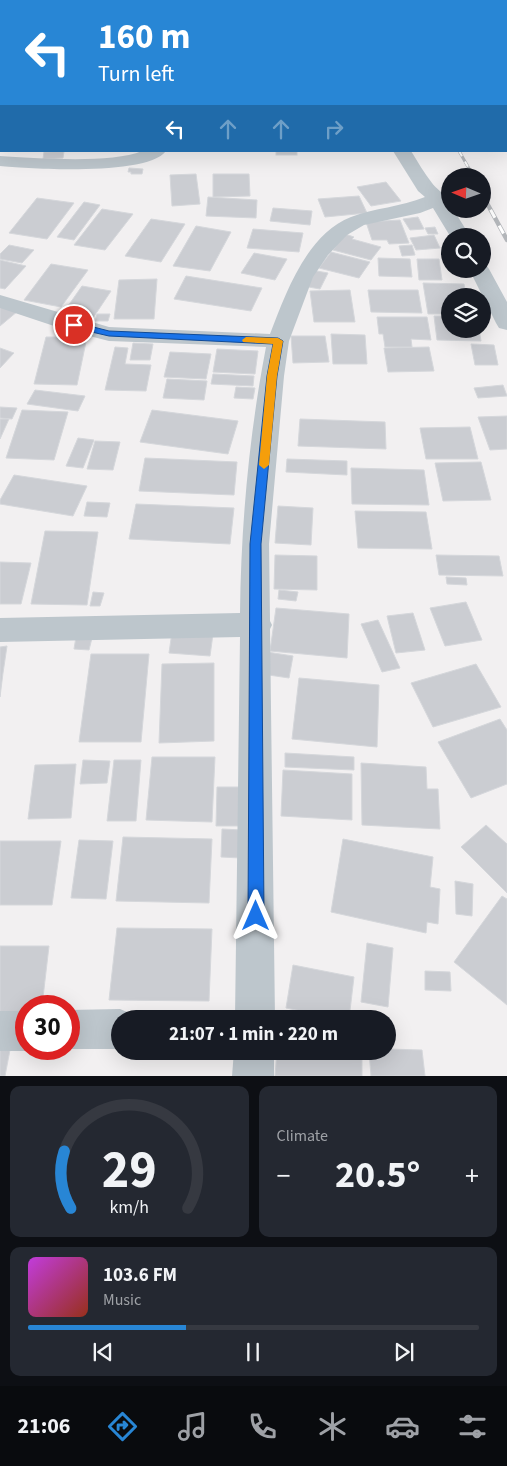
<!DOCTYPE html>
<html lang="en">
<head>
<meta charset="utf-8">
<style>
  :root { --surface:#171b24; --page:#242831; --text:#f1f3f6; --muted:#9ea1a6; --line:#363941; --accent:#2886d5 }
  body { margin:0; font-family:"Source Sans 3",sans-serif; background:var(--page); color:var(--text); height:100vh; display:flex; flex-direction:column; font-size:19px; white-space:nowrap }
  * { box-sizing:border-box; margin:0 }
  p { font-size:16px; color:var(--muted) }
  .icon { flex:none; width:28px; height:28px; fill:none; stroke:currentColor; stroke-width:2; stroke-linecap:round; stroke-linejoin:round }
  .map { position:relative; height:1076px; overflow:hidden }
  .details { display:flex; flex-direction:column; gap:10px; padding:10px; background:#0d0f14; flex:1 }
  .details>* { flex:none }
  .hud { position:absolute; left:0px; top:0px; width:508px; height:152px; box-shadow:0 5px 20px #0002; background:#2886d5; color:#fff; overflow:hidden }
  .needle { width:32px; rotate:272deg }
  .buttons { position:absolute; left:441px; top:168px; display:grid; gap:10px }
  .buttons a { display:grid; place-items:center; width:50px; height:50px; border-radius:50%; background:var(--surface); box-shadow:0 5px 20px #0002; font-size:25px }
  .speed { position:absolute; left:15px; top:995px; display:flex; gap:10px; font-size:25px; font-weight:700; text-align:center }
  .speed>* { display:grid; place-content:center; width:65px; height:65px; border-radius:50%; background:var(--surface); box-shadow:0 5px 20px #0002; line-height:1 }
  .speed .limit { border:8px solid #d22; background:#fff; color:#111 }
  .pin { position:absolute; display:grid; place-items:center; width:42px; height:42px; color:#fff; margin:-21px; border:2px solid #fff; border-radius:50%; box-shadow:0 1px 5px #0007 }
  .me { position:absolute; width:55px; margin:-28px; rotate:0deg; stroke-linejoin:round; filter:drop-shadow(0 0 4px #0008) }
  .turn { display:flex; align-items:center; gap:18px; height:105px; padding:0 15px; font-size:22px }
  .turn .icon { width:65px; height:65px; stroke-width:2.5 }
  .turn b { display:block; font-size:35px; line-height:42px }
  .lanes { display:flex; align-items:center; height:48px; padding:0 15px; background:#0003; justify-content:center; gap:25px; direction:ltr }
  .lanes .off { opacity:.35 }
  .big { font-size:38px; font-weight:700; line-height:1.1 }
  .details .widget { flex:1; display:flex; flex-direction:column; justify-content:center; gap:8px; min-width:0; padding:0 18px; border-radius:10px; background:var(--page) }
  .details .dial { align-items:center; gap:0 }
  .dial svg { height:130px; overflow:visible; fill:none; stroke:var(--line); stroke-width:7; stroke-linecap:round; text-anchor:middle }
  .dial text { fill:var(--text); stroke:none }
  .song { display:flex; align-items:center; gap:15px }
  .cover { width:60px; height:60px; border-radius:8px; background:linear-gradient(135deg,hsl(290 70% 55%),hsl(10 70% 35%)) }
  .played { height:5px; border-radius:2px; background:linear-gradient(90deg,var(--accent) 35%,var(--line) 35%) }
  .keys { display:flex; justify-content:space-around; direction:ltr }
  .heat { display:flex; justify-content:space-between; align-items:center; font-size:28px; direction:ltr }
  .details .tiles { flex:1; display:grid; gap:10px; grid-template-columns:1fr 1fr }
  .widget:last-child { grid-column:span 2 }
  .trip { position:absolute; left:111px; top:1010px; width:285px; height:50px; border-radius:25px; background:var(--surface); box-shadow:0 5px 20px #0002; font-weight:700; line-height:50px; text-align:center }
  .tab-bar { display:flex; height:80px; justify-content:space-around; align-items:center; background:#090b0e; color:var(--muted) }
  .tab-bar .icon { width:35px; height:35px }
  .tab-bar .on { color:var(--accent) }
  .tab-bar b { font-size:22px; color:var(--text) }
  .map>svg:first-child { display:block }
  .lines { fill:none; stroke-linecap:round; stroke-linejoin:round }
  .stream { stroke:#93dde5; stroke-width:9 }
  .building { fill:#cbcdd2; stroke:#d5d7db }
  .minor { fill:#bdc6cc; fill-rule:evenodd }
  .rail-far1-casing { stroke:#b3b6ba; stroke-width:3 }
  .rail-casing { stroke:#b3b6ba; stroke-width:4.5 }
  .rail-far1 { stroke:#fff; stroke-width:2; stroke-dasharray:6; stroke-linecap:butt }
  .rail { stroke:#fff; stroke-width:3; stroke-dasharray:9; stroke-linecap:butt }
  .route { fill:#1a73e8; stroke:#114b97 }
  .slow { fill:#f59e0b }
</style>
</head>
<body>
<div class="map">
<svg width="507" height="1076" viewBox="0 0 507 1076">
  <rect width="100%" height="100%" fill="#f2f0f1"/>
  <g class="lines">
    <polyline class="stream" points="4,1 5,0"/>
  </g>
  <g class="building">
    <polygon points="64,151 63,158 43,159 44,152"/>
    <rect x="276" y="151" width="21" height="4"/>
    <polygon points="129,168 143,169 142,174 131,174 131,172 128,172"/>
    <polygon points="196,174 200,204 172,206 170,175"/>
    <polygon points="213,174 249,174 250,196 213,197"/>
    <polygon points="386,182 401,201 371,206 357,187"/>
    <polygon points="359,196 367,213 325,217 318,199"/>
    <polygon points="208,197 257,200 256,218 206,216"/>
    <polygon points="37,198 74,203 47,239 9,233"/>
    <polygon points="84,202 100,205 74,240 57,237"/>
    <polygon points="273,208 312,211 310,225 270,221"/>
    <polygon points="102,209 133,214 105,250 74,245"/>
    <polygon points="418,217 424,229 410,230 403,219"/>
    <polygon points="151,219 185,224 161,262 125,256"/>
    <polygon points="400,220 409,243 389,244 387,240 372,240 366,222"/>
    <polygon points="196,226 231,232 210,271 173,266"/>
    <polygon points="435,227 438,234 428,234 425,228"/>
    <polygon points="253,229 303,233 299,252 247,248"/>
    <polygon points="345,234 354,237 352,239 381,247 371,260 333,250"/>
    <polygon points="434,235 440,248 416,250 410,238"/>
    <polygon points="9,245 34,250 22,263 0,259 0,254"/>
    <polygon points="412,245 415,255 402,256 399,246"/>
    <polygon points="331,252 370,262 359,278 319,268"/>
    <polygon points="254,253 287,259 275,280 241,273"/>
    <polygon points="378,258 410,259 412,277 379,276"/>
    <polygon points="417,259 439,259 442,280 419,280"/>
    <polygon points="0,260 26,266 5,289 0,288"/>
    <polygon points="51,264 88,270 61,307 24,300"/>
    <polygon points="311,270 328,273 320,289 303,286"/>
    <polygon points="186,276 262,288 251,311 174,299"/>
    <polygon points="157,279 154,319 114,319 119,280"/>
    <polygon points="423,283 464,284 466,296 450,296 450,314 428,314"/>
    <polygon points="82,286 111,291 91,321 61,316"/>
    <polygon points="350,290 355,322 314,322 310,291"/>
    <polygon points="368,290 418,290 422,313 371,312"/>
    <polygon points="0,305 18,311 0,326"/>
    <polygon points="97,314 110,314 108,321 95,321"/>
    <polygon points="434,316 450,316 450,329 479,329 481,341 437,340"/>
    <polygon points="377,317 427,317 431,340 411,339 412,347 385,347 383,334 379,334"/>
    <polygon points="331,334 365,335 367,364 333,364"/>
    <polygon points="291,336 325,336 329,362 293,363"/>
    <polygon points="46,337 87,337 77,385 34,384"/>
    <polygon points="133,343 153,344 150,360 130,360"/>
    <polygon points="471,344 494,345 498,365 475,365"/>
    <polygon points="115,347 128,348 125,364 151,365 146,391 105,390"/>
    <polygon points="429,347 434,371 388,372 384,348"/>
    <polygon points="0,348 14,353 0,368"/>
    <polygon points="217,349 258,351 255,374 213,372"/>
    <polygon points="170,352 211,354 206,379 164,377"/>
    <polygon points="213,374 254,376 253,386 211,384"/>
    <polygon points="167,379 207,381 204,400 163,398"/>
    <polygon points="503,385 507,396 478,398 474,388"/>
    <polygon points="236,387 255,388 253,399 234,398"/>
    <polygon points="35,390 85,396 78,411 27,404"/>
    <polygon points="0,407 17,408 12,419 0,418"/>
    <polygon points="22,410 68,412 54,460 6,458"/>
    <polygon points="152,410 238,421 228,454 140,442"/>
    <polygon points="507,416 507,449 490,450 478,417"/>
    <polygon points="0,419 9,419 0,439"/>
    <polygon points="300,419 385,422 386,449 298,446"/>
    <polygon points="470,427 478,459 426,459 420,428"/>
    <polygon points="78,438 94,440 83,468 66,466"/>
    <polygon points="95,441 120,442 113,470 87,469"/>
    <polygon points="145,458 237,462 234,495 139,491"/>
    <polygon points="287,459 347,461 347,475 286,472"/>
    <polygon points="481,462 491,500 443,501 435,463"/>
    <polygon points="351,468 424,470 429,505 352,504"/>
    <polygon points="14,475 87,486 73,516 0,504 0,500"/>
    <polygon points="87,502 110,503 107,517 84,516"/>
    <polygon points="136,504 234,508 230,544 129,539"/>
    <polygon points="278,506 313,508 311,545 275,543"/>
    <polygon points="355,511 426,512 432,549 358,548"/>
    <polygon points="45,531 98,532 87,605 31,604"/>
    <polygon points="275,555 317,556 317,590 274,589"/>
    <polygon points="436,555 499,556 503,576 439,575"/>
    <polygon points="0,562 31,563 21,604 0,604"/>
    <polygon points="446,577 466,578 467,585 447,584"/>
    <polygon points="279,590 298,592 296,601 278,599"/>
    <polygon points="93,592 104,593 100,606 90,606"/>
    <polygon points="466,602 482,640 445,646 430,608"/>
    <polygon points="276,608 349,614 347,658 270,651"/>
    <polygon points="413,613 425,650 396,653 387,616"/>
    <polygon points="378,620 400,668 382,672 361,624"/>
    <polygon points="172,632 213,634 210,656 169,653"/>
    <polygon points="76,637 92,638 89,650 74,649"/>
    <polygon points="7,646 3,673 0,697 0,647"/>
    <polygon points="267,652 293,656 289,678 262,674"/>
    <polygon points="91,654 149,654 141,742 79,742"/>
    <polygon points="214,663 214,741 159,743 162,664"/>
    <polygon points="476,664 501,707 433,727 411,683"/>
    <polygon points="299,678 379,685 377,747 292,739"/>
    <polygon points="500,719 507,730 507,784 471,798 438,742"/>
    <polygon points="285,753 354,757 354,770 285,767"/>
    <polygon points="152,757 215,757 212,822 146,820"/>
    <polygon points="83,760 110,761 107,783 80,784"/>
    <polygon points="114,760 141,760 136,821 107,821"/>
    <polygon points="361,763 426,767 427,789 438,789 440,829 362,825"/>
    <polygon points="76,764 71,818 28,819 35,765"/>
    <polygon points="283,770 352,774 352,820 281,816"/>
    <polygon points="217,787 240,787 240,826 216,826"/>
    <polygon points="486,825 507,844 507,893 461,847"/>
    <polygon points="222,829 242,830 241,858 221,857"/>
    <polygon points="123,837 212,839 209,903 116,901"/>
    <polygon points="343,839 433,857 430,887 440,889 438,924 427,922 426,933 331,912"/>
    <polygon points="79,840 113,841 106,899 71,898"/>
    <polygon points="0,841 61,841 52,905 0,905"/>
    <polygon points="455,881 473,884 472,916 456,914"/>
    <polygon points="502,896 507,899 507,1005 454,962"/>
    <polygon points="117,928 212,929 209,1001 109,1000"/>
    <polygon points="367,943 393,948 388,1007 361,1002"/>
    <polygon points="0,946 49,946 42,1006 26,1006 26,1016 0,1016"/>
    <polygon points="293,965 354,977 349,1019 340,1019 286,1008"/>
    <polygon points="425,971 450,972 451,991 425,990"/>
    <polygon points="388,1049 422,1050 425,1076 371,1076 369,1051 388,1051"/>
    <polygon points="0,1050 10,1050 5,1076 0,1076"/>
    <polygon points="277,1051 362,1051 362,1076 275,1076"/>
  </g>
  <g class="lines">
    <g class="minor">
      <rect x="338" y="0" width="14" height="1"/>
      <rect x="403" y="0" width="14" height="1"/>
      <rect x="0" y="3" width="1" height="8"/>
      <path d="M142,151h24c-18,25 -136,18 -166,15v-10c35,2 111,8 142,-5z"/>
      <path d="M393,151h18c7,11 13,22 21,32 7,9 18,13 18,26h3l17,27h-20l-17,-28 -13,5 -56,12 -17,10 -19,20 -15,22 -24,64 -5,35 -15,168 1,77 2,4 -2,4 5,390h-40l5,-382 -240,5v-24l240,-5c1,-88 9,-178 26,-266l-157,-6 -43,-11 -66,-22v-13l109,32 161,7c16,-41 36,-99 81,-117 23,-9 50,-10 74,-20l-7,-6z"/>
      <polygon points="482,264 486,265 489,269 507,302 507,330 499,328 496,323 469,269 482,269"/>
      <polygon points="120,1009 134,1015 136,1019 120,1019 120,1049 66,1049 69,1049 69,1010"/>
      <polygon points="0,1011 26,1011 26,1049 31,1049 26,1051 0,1051"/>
      <polygon points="234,1051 274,1051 274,1076 232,1076"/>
    </g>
    <defs>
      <polyline id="rail-far1" points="459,151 471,172"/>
      <g id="rail">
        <polyline points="470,171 473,176"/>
        <polyline points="482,194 507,240"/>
      </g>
    </defs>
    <use href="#rail-far1" class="rail-far1-casing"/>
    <use href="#rail" class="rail-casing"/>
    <use href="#rail-far1" class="rail-far1"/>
    <use href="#rail" class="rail"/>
  </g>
  <polygon class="route" points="74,322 109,331 278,338 283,341 277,376 261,544 264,916 262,922 256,924 251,922 248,916 250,544 267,376 273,344 109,336 70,327 69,325"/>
  <polygon class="slow" points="246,337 278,338 283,341 277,376 269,465 264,469 259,465 267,376 273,344 243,342 242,340"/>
</svg>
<div class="buttons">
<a><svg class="needle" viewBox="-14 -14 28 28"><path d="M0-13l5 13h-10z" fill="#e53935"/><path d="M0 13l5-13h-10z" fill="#9ea1a6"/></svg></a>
<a><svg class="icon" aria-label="search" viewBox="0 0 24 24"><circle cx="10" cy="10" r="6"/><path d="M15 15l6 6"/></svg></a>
<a><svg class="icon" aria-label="layers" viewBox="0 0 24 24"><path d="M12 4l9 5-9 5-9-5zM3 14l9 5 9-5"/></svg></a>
</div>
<div class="speed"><div class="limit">30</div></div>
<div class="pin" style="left:74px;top:325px;background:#d93025"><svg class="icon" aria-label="arrive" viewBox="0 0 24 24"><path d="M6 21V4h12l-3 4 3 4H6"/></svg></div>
<svg class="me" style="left:256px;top:916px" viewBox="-20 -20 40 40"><path d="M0-17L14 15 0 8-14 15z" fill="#1a73e8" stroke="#fff" stroke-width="4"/></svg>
<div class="trip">21:07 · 1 min · 220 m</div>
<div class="hud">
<div class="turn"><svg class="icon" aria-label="left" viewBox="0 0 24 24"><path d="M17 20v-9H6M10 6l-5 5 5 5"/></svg><div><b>160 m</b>Turn left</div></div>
<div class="lanes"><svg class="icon" aria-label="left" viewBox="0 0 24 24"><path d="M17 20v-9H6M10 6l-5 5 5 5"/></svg><svg class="icon off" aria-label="ahead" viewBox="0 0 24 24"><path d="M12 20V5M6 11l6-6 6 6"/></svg><svg class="icon off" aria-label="ahead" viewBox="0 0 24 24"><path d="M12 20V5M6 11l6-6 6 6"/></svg><svg class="icon off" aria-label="right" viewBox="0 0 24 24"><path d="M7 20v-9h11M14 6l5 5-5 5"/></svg></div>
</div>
</div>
<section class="details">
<div class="tiles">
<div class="widget dial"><svg viewBox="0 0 100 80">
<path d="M14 69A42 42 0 1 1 86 69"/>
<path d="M14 69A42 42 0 0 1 10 34" stroke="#2886d5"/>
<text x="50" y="56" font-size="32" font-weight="700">29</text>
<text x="50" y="72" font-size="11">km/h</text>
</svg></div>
<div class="widget"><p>Climate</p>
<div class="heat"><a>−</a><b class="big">20.5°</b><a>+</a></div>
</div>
<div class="widget">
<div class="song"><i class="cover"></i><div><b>103.6 FM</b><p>Music</p></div></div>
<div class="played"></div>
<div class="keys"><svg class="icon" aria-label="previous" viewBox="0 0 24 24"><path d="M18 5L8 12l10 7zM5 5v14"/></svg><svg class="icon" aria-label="pause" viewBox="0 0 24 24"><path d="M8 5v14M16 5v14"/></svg><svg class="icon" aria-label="next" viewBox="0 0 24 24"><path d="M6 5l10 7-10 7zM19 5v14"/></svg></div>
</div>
</div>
</section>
<nav class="tab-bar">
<b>21:06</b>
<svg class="icon on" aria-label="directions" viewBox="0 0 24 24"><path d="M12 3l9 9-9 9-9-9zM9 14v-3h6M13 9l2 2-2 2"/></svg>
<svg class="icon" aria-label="music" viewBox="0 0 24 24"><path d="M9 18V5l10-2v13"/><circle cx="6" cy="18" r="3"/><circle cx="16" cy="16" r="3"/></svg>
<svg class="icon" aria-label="phone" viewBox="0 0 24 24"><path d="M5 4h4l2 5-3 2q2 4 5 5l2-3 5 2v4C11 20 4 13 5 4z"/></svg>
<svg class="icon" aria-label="climate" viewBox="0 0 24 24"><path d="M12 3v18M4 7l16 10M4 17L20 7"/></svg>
<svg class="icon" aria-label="car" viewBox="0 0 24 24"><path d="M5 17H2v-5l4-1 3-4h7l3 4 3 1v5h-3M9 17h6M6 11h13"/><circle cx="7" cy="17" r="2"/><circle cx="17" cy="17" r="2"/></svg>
<svg class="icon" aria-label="filters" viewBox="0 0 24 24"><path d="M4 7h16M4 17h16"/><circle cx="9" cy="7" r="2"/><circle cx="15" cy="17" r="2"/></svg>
</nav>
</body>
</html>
